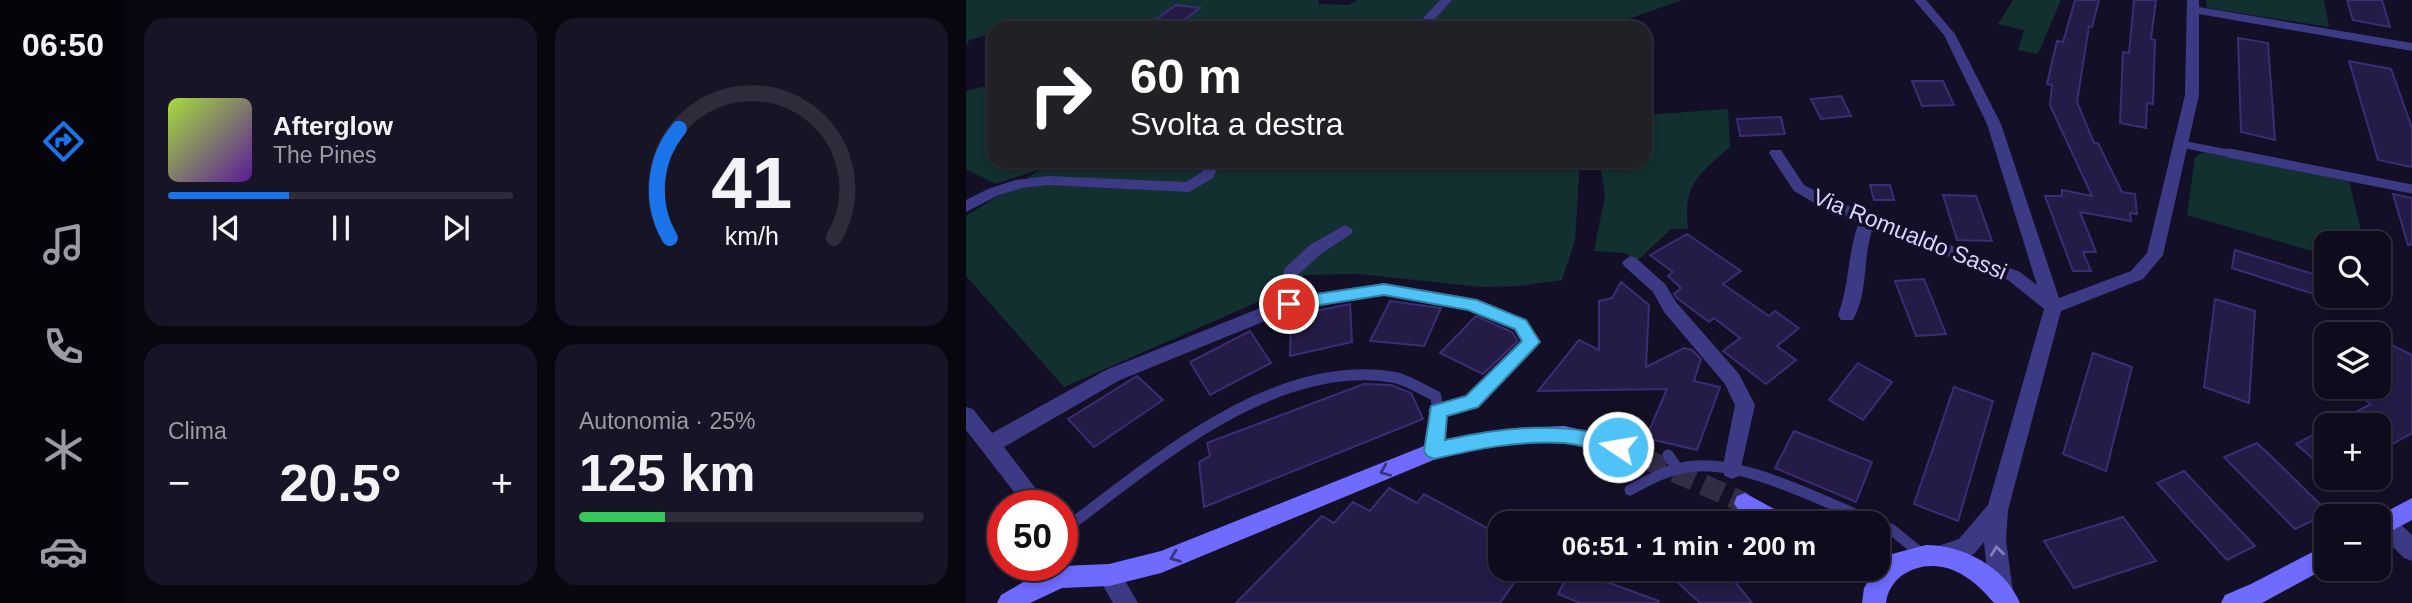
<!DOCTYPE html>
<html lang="it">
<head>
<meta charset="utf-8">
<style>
  :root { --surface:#0e0b1c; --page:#171425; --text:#f1f3f6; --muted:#9b9ba3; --line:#2e2b3b; --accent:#1a73e8 }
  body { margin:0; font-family:Arial,sans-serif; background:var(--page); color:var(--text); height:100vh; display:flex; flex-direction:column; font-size:26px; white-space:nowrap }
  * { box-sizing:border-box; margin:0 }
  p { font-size:23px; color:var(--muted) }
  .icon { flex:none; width:38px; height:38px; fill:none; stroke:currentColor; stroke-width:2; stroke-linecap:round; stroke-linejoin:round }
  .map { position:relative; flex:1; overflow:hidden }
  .panel { display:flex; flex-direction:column; gap:18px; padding:18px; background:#08060f; width:840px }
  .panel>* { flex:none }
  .guide { position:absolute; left:21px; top:21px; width:665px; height:147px; border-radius:21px; box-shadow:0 4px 10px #0003,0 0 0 2px var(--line); background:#202124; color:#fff; overflow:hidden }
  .fabs { position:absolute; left:1348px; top:231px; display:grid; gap:14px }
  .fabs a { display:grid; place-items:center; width:77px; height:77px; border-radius:14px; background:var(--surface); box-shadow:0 4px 10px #0003,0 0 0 2px var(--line); font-size:35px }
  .speed { position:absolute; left:21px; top:490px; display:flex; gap:14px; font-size:35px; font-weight:700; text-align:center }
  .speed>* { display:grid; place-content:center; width:91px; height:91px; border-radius:50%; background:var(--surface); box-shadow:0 4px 10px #0003,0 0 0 2px var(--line); line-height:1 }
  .speed .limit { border:10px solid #d22; background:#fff; color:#111 }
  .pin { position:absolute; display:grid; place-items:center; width:60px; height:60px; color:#fff; margin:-30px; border:4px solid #fff; border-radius:50%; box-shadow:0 2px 7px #0007 }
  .me { position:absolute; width:77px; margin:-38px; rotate:282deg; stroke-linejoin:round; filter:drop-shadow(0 0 5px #0008) }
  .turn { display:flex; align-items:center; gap:24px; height:147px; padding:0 28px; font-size:32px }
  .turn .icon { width:91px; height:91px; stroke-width:2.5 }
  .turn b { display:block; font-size:49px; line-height:60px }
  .big { font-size:52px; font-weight:600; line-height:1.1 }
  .panel .card { flex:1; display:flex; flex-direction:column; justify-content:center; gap:10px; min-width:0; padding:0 24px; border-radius:21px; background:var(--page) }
  .panel .dial { align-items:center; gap:0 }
  .dial svg { height:182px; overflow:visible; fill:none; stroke:var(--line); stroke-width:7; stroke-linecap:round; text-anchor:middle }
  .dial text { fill:var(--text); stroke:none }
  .song { display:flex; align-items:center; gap:21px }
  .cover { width:84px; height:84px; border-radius:10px; background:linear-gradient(135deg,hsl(80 70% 55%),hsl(270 70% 35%)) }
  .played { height:7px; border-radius:4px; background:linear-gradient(90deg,var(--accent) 35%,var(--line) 35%) }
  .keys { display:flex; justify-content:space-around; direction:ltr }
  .heat { display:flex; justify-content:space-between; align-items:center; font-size:38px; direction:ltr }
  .charge { height:10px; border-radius:5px; background:linear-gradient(90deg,#34c759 25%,var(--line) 0) }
  .panel .tiles { flex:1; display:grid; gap:18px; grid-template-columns:repeat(2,1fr) }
  .trip { position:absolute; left:522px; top:511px; width:402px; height:70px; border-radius:21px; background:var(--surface); box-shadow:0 4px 10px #0003,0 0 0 2px var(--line); font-weight:600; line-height:70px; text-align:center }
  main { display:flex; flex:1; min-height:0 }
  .dock { display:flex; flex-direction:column; width:126px; justify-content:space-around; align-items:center; background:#06040b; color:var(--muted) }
  .dock .icon { width:49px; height:49px }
  .dock .on { color:var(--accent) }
  .dock b { font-size:32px; color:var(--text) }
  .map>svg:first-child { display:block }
  .green { fill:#12302f }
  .building { fill:#241b47; stroke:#3b2d73; stroke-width:2 }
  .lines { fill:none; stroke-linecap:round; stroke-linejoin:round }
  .secondary-tunnel { stroke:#312d47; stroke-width:21; stroke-dasharray:21 10; stroke-linecap:butt }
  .service-far2 { stroke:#3d3a85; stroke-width:7 }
  .service-far1 { stroke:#3d3a85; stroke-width:9 }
  .service { stroke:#3d3a85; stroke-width:11 }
  .minor { fill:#3d3a85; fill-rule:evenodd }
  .tertiary { fill:#3d3a85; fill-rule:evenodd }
  .secondary { fill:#6f6bff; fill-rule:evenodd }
  .oneway { stroke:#38347d }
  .oneway2 { stroke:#837fbc }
  .route { fill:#4fc3f7; stroke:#337fa1; stroke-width:2 }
  .labels { text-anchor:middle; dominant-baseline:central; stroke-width:7; stroke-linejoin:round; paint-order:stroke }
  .street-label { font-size:23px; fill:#d9d4ff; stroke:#130f26 }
</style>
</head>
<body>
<main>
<nav class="dock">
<b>06:50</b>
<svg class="icon on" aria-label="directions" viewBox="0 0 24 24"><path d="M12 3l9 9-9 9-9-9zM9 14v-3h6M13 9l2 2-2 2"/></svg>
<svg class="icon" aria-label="music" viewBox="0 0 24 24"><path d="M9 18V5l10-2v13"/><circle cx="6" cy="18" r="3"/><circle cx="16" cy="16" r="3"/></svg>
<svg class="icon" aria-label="phone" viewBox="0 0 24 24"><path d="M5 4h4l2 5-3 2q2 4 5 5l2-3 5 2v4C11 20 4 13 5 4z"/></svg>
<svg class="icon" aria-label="climate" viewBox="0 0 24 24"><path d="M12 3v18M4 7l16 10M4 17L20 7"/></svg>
<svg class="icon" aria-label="car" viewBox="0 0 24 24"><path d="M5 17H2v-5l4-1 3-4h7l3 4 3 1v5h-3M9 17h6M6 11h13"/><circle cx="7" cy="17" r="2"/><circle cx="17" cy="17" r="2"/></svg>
</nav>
<section class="panel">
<div class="tiles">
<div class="card">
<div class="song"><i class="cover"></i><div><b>Afterglow</b><p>The Pines</p></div></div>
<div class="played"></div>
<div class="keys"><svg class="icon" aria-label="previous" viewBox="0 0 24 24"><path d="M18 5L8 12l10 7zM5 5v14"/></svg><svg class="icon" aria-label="pause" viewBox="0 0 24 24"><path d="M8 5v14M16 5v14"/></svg><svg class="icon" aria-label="next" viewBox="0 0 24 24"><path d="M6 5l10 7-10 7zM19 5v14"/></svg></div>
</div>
<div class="card dial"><svg viewBox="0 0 100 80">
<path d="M14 69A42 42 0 1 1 86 69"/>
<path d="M14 69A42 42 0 0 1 18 21" stroke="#1a73e8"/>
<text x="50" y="56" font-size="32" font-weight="700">41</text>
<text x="50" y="72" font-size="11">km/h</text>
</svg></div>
<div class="card"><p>Clima</p>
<div class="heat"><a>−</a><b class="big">20.5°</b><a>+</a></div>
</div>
<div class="card"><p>Autonomia · 25%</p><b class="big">125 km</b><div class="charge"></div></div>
</div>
</section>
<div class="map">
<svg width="1446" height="603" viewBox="0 0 1446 603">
  <rect width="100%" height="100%" fill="#130f26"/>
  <g class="green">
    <polygon points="0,0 353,0 352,4 383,5 391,0 474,0 449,28 64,28 62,23 44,28 28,28 28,33 3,40 0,46"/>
    <polygon points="484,0 716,0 637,28 461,28"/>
    <polygon points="1047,0 1095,0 1072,54 1052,50 1058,30 1032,24"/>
    <polygon points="1240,0 1358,0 1363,27 1241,8"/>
    <polygon points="28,84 28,161 614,161 609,241 596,280 555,286 514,287 393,274 339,275 303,297 98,387 0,276 0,216 75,169 29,184 0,169 0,91"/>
    <path d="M762,109l2,38c-32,28 -47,37 -42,82h-17l-33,31 -14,-7 -30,-2 11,-55 -5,-35h45v-46z"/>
    <polygon points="1239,152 1383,181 1398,243 1360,243 1360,255 1221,215 1229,157"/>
  </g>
  <g class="building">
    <polygon points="1109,0 1133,0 1126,27 1123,26 1111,102 1128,143 1132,143 1156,192 1169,194 1171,214 1164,213 1165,221 1114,212 1130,252 1117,252 1125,271 1107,271 1079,196 1096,196 1096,190 1126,196 1084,105 1086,85 1081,84 1091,41 1097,42"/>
    <polygon points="1168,0 1190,0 1185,39 1189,40 1187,104 1181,103 1180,128 1154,123 1157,52 1163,53"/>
    <polygon points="1381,0 1416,0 1424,27 1387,20"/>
    <polygon points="210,5 234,8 212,24 188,21"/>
    <polygon points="1272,38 1302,43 1309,140 1275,132"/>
    <polygon points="1383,61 1425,69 1446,128 1446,167 1412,160"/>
    <polygon points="946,81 977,81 988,105 956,106"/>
    <polygon points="875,96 885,116 855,119 845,99"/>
    <polygon points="815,117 819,134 774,136 771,119"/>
    <polygon points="904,185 924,185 928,200 908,200"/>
    <polygon points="1427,194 1446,198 1446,244 1442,245"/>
    <polygon points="977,195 1010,196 1026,241 991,240"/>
    <polygon points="721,234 775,271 757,284 803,316 809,311 833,328 811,346 830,360 800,384 757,351 774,338 748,318 743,322 711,298 708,294 715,288 702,276 707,272 684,255"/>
    <polygon points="1269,250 1360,278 1360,298 1266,268"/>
    <polygon points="958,279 980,334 950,336 929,281"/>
    <polygon points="655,282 683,305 680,367 718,348 726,350 735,359 728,381 754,387 731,450 680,438 701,389 572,391 613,340 633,350 633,301 646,298"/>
    <polygon points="1249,299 1289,311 1283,403 1238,387"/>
    <polygon points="424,301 475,308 458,346 404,341"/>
    <polygon points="384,304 386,342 324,356 325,316"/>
    <polygon points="510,316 546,332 552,341 517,374 474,353"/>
    <polygon points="284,331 305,363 244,395 224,362"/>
    <polygon points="1412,338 1446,355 1446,433 1412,452 1412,425 1365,425 1405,404 1383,387 1412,387"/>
    <polygon points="1127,353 1166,367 1140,471 1097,454"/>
    <polygon points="892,363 926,382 897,420 863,400"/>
    <polygon points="171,376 197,400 128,447 102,419"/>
    <polygon points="398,384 425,385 445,393 457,419 238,507 233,462 244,456 241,443"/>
    <polygon points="988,387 1027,401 992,521 948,504"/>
    <polygon points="1360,428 1360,470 1330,444"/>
    <polygon points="828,431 906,462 890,502 809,468"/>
    <polygon points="1291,443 1310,461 1363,513 1329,529 1258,457"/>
    <polygon points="1218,471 1289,546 1261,560 1191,483"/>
    <polygon points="423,488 451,503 458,494 534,535 534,569 558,569 534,603 270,603 356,516 368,523 387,502 404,511"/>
    <polygon points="1157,517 1190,561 1108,588 1078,541"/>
    <polygon points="605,569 693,601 692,603 614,603 592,594"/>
    <polygon points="697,569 783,569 770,583 786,603 734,603"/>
  </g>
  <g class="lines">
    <polyline class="secondary-tunnel" points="652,447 779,503"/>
    <polyline class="service-far2" points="1215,144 1272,155"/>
    <polyline class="service-far1" points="1263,153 1446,189"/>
    <g class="service">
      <polyline points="702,455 712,469"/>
      <path d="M664,490c20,-11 42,-23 66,-24 56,-3 128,36 180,57"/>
      <polyline points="912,524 926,530 957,555"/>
      <path d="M96,531c91,-67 209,-173 330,-154 15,2 30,13 44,19l3,27 -5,28"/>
    </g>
    <g class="minor">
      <polygon points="474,0 486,0 461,28 448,28"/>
      <path d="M948,0h12l29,34 46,90 58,174 72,-27 16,-18 38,-158 2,-95h12v7l213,36v8l-213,-37v81l-36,160 -20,24 -82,32 -53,199 -2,30 7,52 -4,8 -7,3 -9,-3 -4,-8 -5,-50 -10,12 -34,13 -8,-3 -3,-8 3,-8 27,-9 29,-34 56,-196 -36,-29 -135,-53c-11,31 -4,64 -20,93h-12l-3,-5c12,-32 9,-61 21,-93l-36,-14 -29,-17 -25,-38 2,-3h10l23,35 29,15 187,72 17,13 -50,-161 -43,-89z"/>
      <polygon points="237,161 251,161 253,165 247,178 223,192 82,185 56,188 33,195 0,212 0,200 22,189 49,180 82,176 220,182 236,172 239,165"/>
      <polygon points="379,225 387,230 385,234 356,253 332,275 332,296 418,283 505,298 560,320 574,342 571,347 512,408 472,419 465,417 462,411 465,405 499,396 555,341 548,330 502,310 418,295 326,310 154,380 38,447 83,506 59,506 0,430 0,407 7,409 26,433 140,370 314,300 318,269 344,245"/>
      <polygon points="664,256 670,258 699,284 710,302 773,374 789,405 773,476 766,479 759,476 756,470 769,405 759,384 698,312 687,292 658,266 656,262"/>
      <polygon points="1419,514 1427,517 1446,535 1446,561 1438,558 1412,532 1412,516"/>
    </g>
    <polygon class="tertiary" points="143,564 151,567 172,603 147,603 131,575 135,567"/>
    <g class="secondary">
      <path d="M598,426l54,12 7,3 3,6 -3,6 -7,3c-17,-5 -35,-11 -53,-12 -43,-5 -87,5 -129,15l-275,114 -52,13 -47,2 -32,15h-33l4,-8 31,-18 30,-11 47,-2 52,-13 273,-109 81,-14z"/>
      <path d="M779,493l42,23 3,7c-20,0 -46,1 -56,-20l3,-7z"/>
      <polygon points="1446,498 1446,520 1412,538 1412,516"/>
      <path d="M960,545c37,0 79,22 94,58h-26c-11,-13 -23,-25 -39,-32 -28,-13 -65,0 -69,32h-24l2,-15 9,-15 -4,-4h9v-16l14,1z"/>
      <polygon points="1360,545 1360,568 1296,603 1255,603 1259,595 1285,584"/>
    </g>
  </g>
  <defs><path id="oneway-chevron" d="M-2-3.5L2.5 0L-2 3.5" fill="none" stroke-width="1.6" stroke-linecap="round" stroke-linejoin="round" transform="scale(1.75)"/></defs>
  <g class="oneway">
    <use href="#oneway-chevron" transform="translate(419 471) rotate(157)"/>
    <use href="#oneway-chevron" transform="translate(209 557) rotate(159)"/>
  </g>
  <use class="oneway2" href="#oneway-chevron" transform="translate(1031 551) rotate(-97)"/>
  <path class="route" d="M418,284l93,16 49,20 14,22 -62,65 -31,9 -2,24c59,-13 122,-20 180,1l3,6 -3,5 -7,3c-17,-4 -36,-10 -54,-12 -44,-3 -88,6 -130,16l-7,-3 -3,-5 7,-45 35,-10 56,-55 -7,-12 -47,-19 -84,-15 -95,15 -8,-6 8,-6z"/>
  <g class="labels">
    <g class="street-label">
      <text transform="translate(944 234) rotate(22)">Via Romualdo Sassi</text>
    </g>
  </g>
</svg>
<div class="fabs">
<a><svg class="icon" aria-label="search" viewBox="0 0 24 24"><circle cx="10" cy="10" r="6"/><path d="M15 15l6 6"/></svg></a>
<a><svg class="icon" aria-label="layers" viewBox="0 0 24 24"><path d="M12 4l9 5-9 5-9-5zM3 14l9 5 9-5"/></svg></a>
<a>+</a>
<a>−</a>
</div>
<div class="speed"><div class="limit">50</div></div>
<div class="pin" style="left:323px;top:304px;background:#d93025"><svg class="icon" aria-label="arrive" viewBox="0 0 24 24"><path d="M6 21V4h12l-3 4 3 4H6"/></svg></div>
<svg class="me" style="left:652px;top:447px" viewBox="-20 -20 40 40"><circle r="17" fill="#4fc3f7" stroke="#fff" stroke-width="3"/><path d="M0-11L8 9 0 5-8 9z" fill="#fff"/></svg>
<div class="trip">06:51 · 1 min · 200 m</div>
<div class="guide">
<div class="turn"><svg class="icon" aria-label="right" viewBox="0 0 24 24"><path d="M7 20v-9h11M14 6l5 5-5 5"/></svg><div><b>60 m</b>Svolta a destra</div></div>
</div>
</div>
</main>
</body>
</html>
